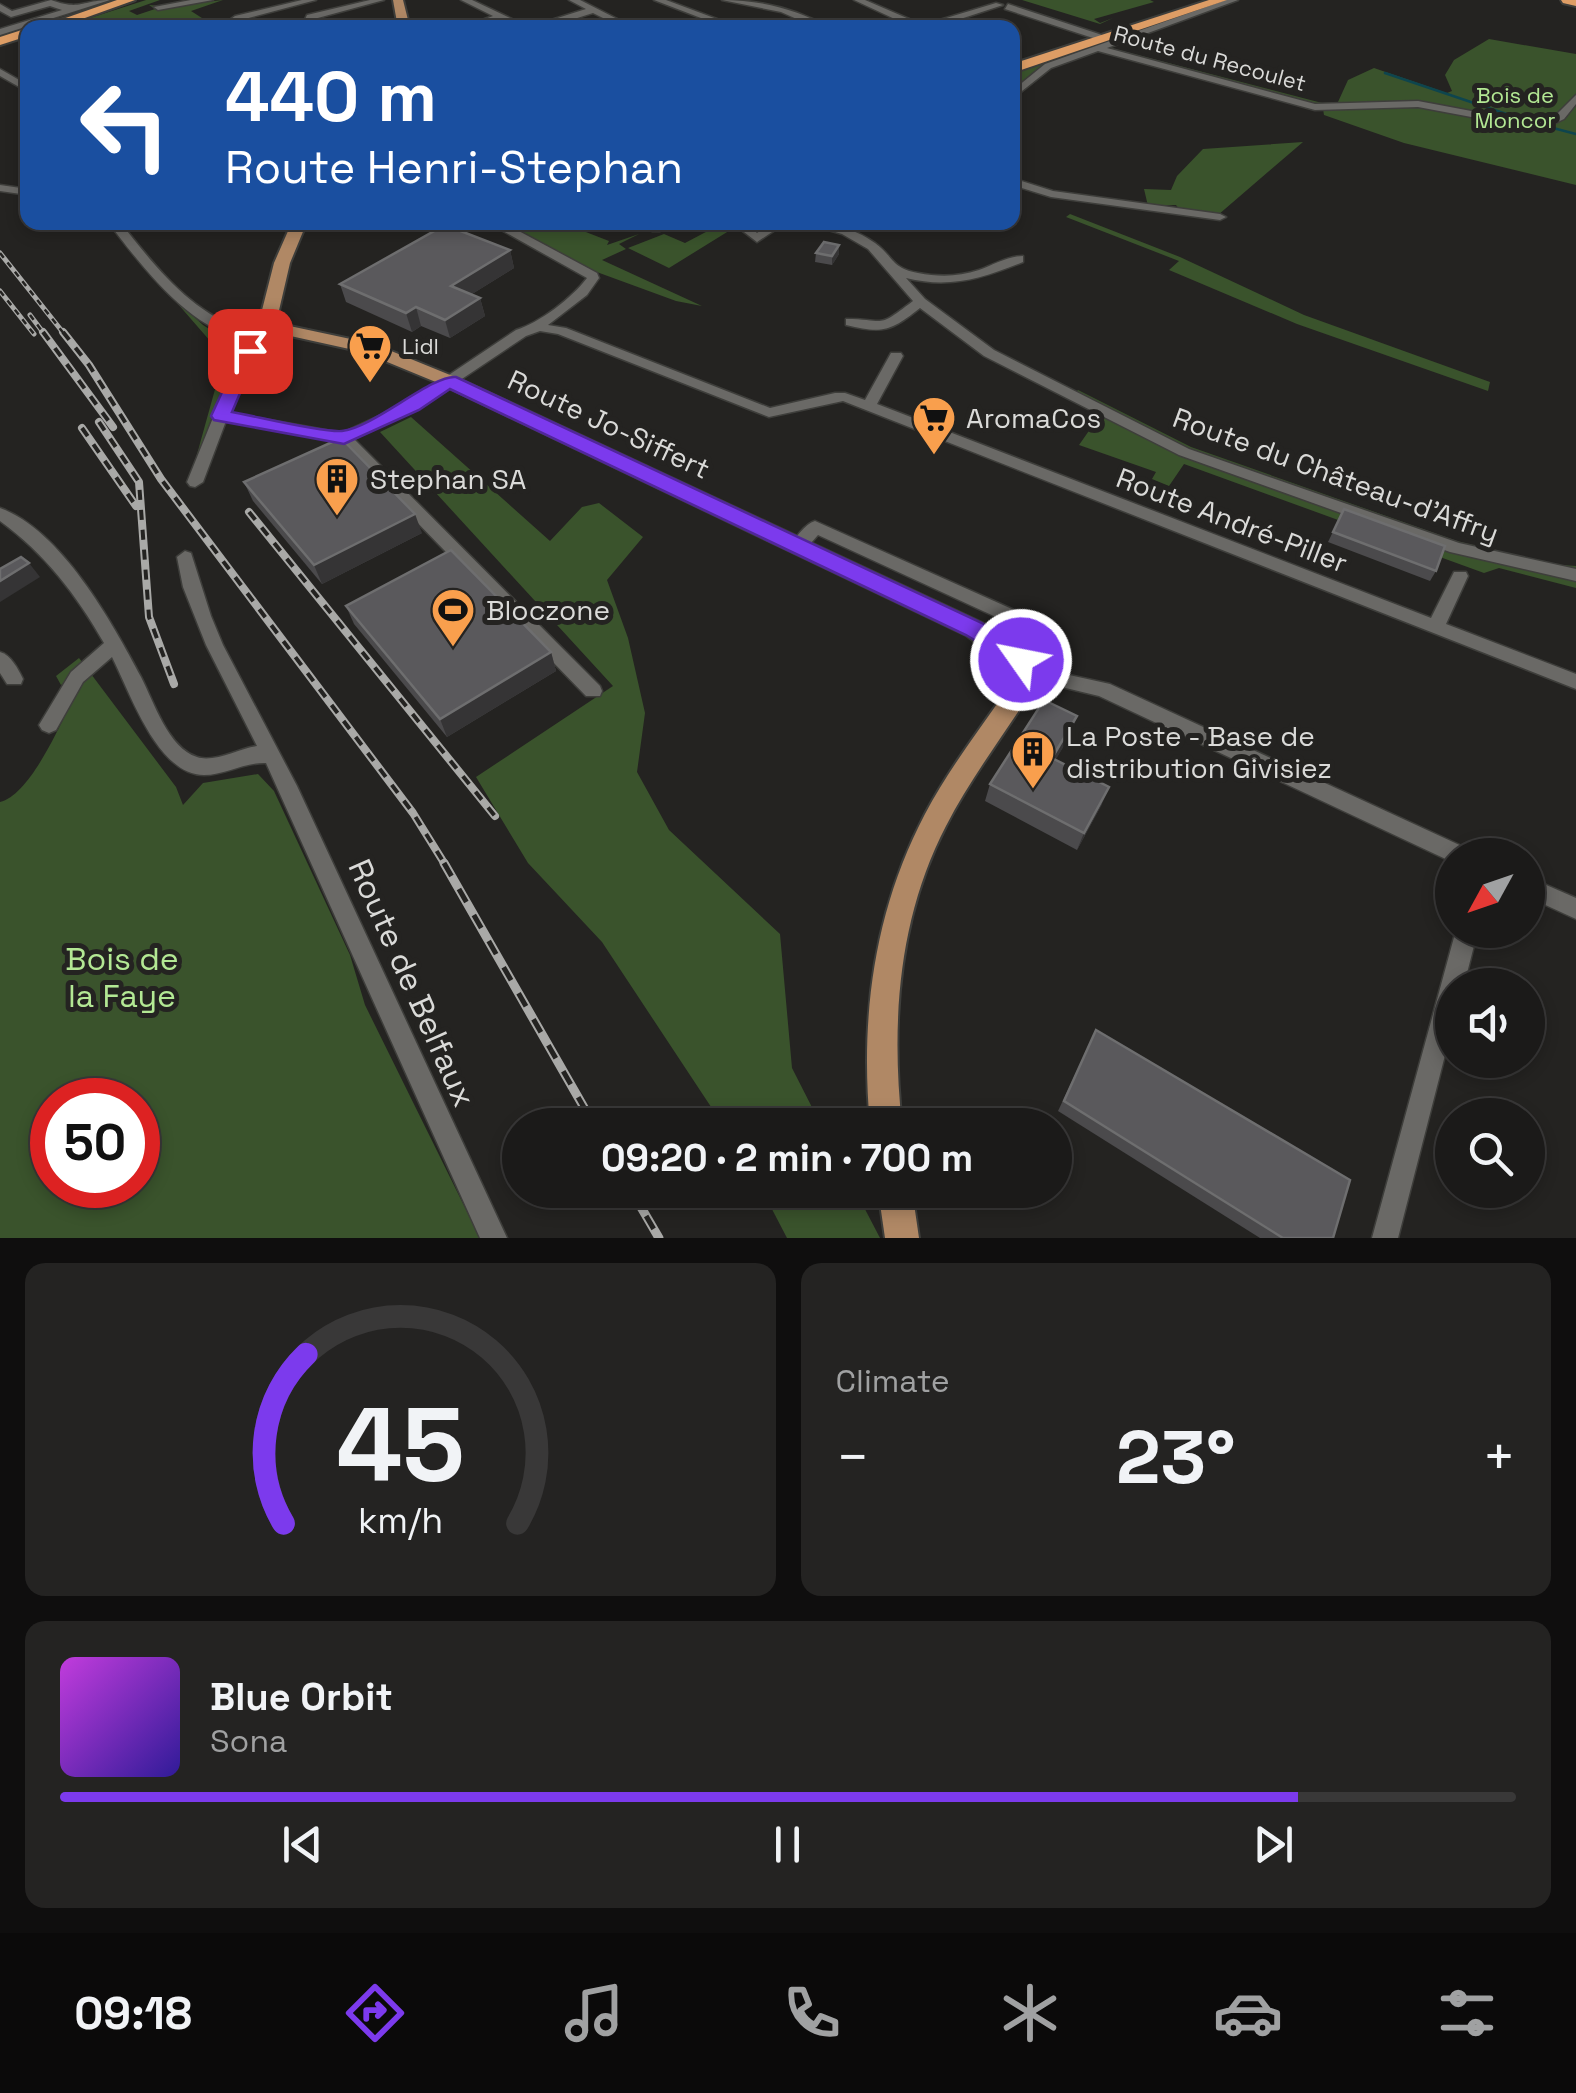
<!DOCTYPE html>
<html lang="en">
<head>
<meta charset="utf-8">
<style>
  :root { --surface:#1b1a19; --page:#242322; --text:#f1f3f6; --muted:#a0a1a2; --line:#393838; --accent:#7c3aed }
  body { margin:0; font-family:"Space Grotesk",sans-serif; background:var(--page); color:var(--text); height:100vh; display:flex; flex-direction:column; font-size:38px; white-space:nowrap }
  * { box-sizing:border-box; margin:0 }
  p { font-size:32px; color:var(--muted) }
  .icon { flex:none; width:55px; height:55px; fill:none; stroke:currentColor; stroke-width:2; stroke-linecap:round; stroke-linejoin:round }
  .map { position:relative; height:1238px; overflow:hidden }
  .details { display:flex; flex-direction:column; gap:25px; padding:25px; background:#0f0e0e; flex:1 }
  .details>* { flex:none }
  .guide { position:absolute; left:20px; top:20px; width:1000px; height:210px; border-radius:20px; box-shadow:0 5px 15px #0003,0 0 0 2px var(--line); background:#1a4fa0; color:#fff; overflow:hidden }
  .needle { width:65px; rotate:230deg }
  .buttons { position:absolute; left:1435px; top:838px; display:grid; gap:20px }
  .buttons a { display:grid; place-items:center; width:110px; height:110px; border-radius:50%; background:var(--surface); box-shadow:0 5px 15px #0003,0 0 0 2px var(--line); font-size:50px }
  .speed { position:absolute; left:30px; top:1078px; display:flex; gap:20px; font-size:50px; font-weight:700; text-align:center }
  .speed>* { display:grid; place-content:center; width:130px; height:130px; border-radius:50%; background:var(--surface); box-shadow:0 5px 15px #0003,0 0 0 2px var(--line); line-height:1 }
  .speed .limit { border:15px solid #d22; background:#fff; color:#111 }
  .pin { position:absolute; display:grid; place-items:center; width:85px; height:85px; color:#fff; margin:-42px; border-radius:20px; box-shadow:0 5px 15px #0006 }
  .me { position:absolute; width:110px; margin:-55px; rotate:303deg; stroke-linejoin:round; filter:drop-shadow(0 0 8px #0008) }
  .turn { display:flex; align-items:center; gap:35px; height:210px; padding:0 40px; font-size:45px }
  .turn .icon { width:130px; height:130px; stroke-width:2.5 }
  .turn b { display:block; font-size:70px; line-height:85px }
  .big { font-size:75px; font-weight:700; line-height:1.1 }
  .details .widget { flex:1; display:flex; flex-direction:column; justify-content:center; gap:15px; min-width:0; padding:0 35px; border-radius:20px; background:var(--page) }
  .details .dial { align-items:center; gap:0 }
  .dial svg { height:260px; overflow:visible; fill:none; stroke:var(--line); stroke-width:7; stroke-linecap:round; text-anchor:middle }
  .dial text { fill:var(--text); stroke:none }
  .song { display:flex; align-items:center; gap:30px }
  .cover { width:120px; height:120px; border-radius:15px; background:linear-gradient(135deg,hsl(290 70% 55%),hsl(250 70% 35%)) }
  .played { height:10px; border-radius:5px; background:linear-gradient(90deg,var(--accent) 85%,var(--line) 85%) }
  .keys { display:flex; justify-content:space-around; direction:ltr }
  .heat { display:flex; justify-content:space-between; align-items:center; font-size:55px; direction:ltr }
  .details .tiles { flex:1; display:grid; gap:25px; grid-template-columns:1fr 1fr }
  .widget:last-child { grid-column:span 2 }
  .trip { position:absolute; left:502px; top:1108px; width:570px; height:100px; border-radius:50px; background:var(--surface); box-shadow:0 5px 15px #0003,0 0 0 2px var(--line); font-weight:700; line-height:100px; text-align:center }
  .menu { display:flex; height:160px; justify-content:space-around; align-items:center; background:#0b0a0a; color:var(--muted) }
  .menu .icon { width:70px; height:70px }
  .menu .current { color:var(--accent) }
  .menu b { font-size:45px; color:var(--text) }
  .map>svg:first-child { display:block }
  .green { fill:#3a532c; fill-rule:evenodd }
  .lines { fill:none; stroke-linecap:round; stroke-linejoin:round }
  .stream { stroke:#0e454e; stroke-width:2.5 }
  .minor-casing { stroke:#3e3e3b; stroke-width:3 }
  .major-casing { stroke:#3e3e3b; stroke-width:4 }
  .highway-casing { stroke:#3e3e3b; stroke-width:4 }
  .minor { fill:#6a6966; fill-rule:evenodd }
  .major { fill:#b08865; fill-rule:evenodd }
  .highway { fill:#de9d65; fill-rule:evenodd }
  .rail-far2-casing { stroke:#a9a9a7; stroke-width:5 }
  .rail-far1-casing { stroke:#a9a9a7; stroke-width:8 }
  .rail-casing { stroke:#a9a9a7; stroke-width:9 }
  .rail-far2 { stroke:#242321; stroke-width:2.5; stroke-dasharray:6; stroke-linecap:butt }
  .rail-far1 { stroke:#242321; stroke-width:4; stroke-dasharray:10; stroke-linecap:butt }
  .rail { stroke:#242321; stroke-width:5; stroke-dasharray:15; stroke-linecap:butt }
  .wall { fill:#4b4a4c }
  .shaded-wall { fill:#353435 }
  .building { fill:#5a595c; stroke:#6e6e6f; stroke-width:2.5 }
  .route { fill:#7c3aed; stroke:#51269a; stroke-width:2.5 }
  .labels { text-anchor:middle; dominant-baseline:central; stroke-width:10; stroke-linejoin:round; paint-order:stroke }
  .far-street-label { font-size:22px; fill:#dadad8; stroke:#242321 }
  .far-park-label { font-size:22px; fill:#b3e894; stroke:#242321 }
  .far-poi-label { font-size:22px; fill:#dadad8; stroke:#242321; text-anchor:start }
  .poi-label { font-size:28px; fill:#dadad8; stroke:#242321; text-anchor:start }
  .street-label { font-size:28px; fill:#dadad8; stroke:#242321 }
  .near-park-label { font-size:32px; fill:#b3e894; stroke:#242321 }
  .near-street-label { font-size:32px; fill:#dadad8; stroke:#242321 }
</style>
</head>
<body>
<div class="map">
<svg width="1576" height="1238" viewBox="0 0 1576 1238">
  <rect width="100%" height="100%" fill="#242321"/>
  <g class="green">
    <polygon points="146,0 160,0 129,11 137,15 155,9 149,5 160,6 157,7 223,0 191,11 216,27 87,28 82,23 59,28"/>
    <polygon points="1022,0 1150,0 1154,2 1094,19 1100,23 1113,18 1100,24"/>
    <polygon points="1226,0 1111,48 1322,103 1338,102 1348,80 1374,68 1447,93 1452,91 1445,75 1454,60 1489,39 1576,54 1576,185 1404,143 1324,115 1323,109 1107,48 1066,57 1013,92 1013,84 1022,78 1013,71 1060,58"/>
    <polygon points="1303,142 1218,215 1179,209 1176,205 1148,206 1144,189 1171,190 1177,176 1203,149"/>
    <polygon points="1070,214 1180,257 1304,315 1490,382 1488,391 1297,324 1169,270 1179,261 1066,217"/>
    <polygon points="500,223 576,223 573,227 609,241 607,245 639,234 619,244 626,249 602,260 702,306 676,301 594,271"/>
    <polygon points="721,224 732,229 669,268 628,248 664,234 685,243"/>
    <polygon points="171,296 203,325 238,348 194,465 224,357"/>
    <polygon points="1078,390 1191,447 1457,541 1549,564 1576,566 1576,572 1456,544 1189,451 1073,395"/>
    <polygon points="1100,415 1183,455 1456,551 1576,579 1576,588 1499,568 1484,573 1184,464 1169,486 1152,479 1156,472 1079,445"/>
    <polygon points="411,417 550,541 582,507 599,503 643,537 607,580 628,638 645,713 637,772 669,830 780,934 792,1068 821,1125 723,1125 602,942 528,863 476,777 613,686 380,432"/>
    <path d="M79,658l97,129 7,18 20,-22 55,-9 16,17 76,164 15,50 115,233h-480v-436c33,-8 65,-89 81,-119l-10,-5 -10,7 -5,-9zM52,1100h86v85h-86z"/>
    <polygon points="762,1190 855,1190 880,1238 787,1238"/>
  </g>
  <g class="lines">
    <g class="stream">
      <polyline points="1385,73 1533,123"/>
      <polyline points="1553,128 1576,134"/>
    </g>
    <defs>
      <g id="minor">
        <path d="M51,0c30,11 31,0 59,0l-110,35v-6l62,-19 -12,-4 -39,11 -11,-6v-7l12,7z"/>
        <polygon points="191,0 213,0 158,10 154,7"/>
        <polygon points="302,0 316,0 241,20 230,28 219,28 235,16"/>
        <polygon points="370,0 384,0 314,19 310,28 301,28 307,15"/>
        <path d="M461,0h11l57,27 57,-18 -17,-9h11l55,28h-12l-30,-15c-33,10 -61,22 -93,6l-25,9h-15l33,-12z"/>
        <polygon points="654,0 666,0 741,28 727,28"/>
        <path d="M722,0c38,0 75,9 108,28h-13l-36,-16z"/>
        <polygon points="854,0 865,0 923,25 996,3 1003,5 933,28 914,28"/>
        <polygon points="1226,0 1238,0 1107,48 1315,104 1418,101 1540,124 1556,115 1576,95 1576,104 1564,119 1541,130 1418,107 1315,110 1098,51 1051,68 1012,99 1012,91 1045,64"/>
        <polygon points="1008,4 1102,35 1103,37 1096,39 1005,9"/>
        <polygon points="872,20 875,25 854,28 855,26"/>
        <polygon points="0,69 28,85 28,92 0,76"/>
        <polygon points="1012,178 1053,191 1220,214 1226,217 1220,220 1051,197 1012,185"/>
        <polygon points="0,185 28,189 28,195 0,191"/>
        <path d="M108,222h12c34,43 71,92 126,108v6c-51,2 -110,-77 -138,-114z"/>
        <path d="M487,222h15l95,51 2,5 -12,17 -39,30 18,3 204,80 65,-15h10l20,7 26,-47h10l2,3 -26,48 554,214 23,-46h12l2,4 -22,48 130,50v15l-733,-288 -74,16 -211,-83 -18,-3 -14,5 -109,73 -63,30 246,247 2,5 -2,5h-14l-247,-254 -113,-21 -23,61 -8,5 -5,-1 -3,-4 49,-121 13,-20 5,-1 7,4 -11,17 -20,52 112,20 65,-30 109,-73c23,-7 56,-32 71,-52z"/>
        <polygon points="656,222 669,222 660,231 652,231 650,229"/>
        <polygon points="731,222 744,222 757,233 773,222 787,222 757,242"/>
        <path d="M801,222c25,0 52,5 74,21 19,14 16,25 43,30 21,4 40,4 61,-3 14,-5 29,-14 44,-14v6c-40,16 -73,27 -117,16l19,21 69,51 195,99 270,94 117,26v12l-126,-29 -271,-97 -195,-99 -64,-48c-29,23 -37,26 -74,17v-6c42,0 29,11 67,-18l-45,-52 -26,-15z"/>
        <path d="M0,508c61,22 112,114 141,169 13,25 27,71 56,80 17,6 43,-9 60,-11l-51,-101 -23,-58 -6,-30 8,-6 6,2 20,63 12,29 74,141 210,452h-27l-214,-475c-22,-1 -41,12 -62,12 -47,0 -74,-83 -92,-118l-29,25 -27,48 -7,3 -7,-3 -3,-5 32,-53 33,-29c-28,-49 -59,-89 -104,-122z"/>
        <path d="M815,521l206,92 3,5 -3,5h-12l-191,-88 -14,16h-12l-2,-4c5,-9 15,-23 25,-26z"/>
        <path d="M0,652c11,3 18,17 23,27l-2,5h-14l-7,-11z"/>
        <polygon points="1051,671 1110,684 1466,848 1469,855 1452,855 1452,862 1099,696 1045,683 1042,678 1045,673"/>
        <polygon points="1528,877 1576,898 1576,919 1528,897"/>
        <polygon points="1456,930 1478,930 1464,985 1452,985 1452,1028 1398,1238 1372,1238"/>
      </g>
      <g id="major">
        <polygon points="393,0 403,0 410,28 398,28"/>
        <path d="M292,222h15l-17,41 -13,56 8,6 89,19 81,33 527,246 20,12 19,18c20,-5 33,9 42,25l-7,18 -21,9 -11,-2c-27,41 -56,80 -78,123 -48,92 -55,198 -44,299h-32c-10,-108 4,-214 55,-311 22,-42 52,-81 79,-120l-12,-17 7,-17 -33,-25 -523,-250 -80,-33 -77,-17 -27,13 -23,-3 -3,-4 5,-15 22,-8 14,-55zM264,328l6,3 -19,6 1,-4zM1028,669l11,10 -6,7 -8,-1 -9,-10z"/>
        <polygon points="878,1190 912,1190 919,1238 885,1238"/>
      </g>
      <g id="highway">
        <polygon points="117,0 135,0 57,28 37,28"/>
        <polygon points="1209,0 1227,0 1012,73 1012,64"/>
        <polygon points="1561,0 1576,0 1576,6 1563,3"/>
        <polygon points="28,28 28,36 0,45 0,37"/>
      </g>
    </defs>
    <use href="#minor" class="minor-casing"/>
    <use href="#major" class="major-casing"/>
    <use href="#highway" class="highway-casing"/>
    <use href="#minor" class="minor"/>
    <use href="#major" class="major"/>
    <use href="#highway" class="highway"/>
    <defs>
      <g id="rail-far2">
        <polyline points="0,253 65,335"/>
        <polyline points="0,291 34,334"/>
        <polyline points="30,315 45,335"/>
      </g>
      <g id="rail-far1">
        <polyline points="43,332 113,427"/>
        <polyline points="63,332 89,365 161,479 413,813 446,866"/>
        <polyline points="99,422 139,482 149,617 174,684"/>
        <polyline points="82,428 136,506"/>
        <polyline points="249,512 495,816"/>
      </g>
      <g id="rail">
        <polyline points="444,863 594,1125"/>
        <polyline points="631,1190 659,1238"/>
      </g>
    </defs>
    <use href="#rail-far2" class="rail-far2-casing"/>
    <use href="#rail-far1" class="rail-far1-casing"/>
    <use href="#rail" class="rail-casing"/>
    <use href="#rail-far2" class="rail-far2"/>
    <use href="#rail-far1" class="rail-far1"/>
    <use href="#rail" class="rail"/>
  </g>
  <g class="wall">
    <polygon points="341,222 335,231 316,231 313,223"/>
    <polygon points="839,245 839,254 832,265 815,262 816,253"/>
    <polygon points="510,250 514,268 472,294 480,298 485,316 450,338 421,326 412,332 346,302 340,284"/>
    <polygon points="244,482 422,533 322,584 253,501"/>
    <polygon points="1344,509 1436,571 1430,581 1328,542"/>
    <polygon points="346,606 551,652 556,671 447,737 354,624"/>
    <polygon points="1071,734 1055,760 1102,804 1077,850 985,801 990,784"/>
    <polygon points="1096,1030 1333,1238 1260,1238 1058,1111"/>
  </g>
  <g class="shaded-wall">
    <polygon points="332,222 341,222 335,231"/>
    <polygon points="839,245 839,254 832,265 832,256"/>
    <polygon points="510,250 514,268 456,304 451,286"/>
    <polygon points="480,298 485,316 450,338 445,320"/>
    <polygon points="416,307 421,326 412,332 406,313"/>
    <polygon points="415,514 422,533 322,584 314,565"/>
    <polygon points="29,563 40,577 0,602 0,581"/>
    <polygon points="551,652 556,671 447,737 440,719"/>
    <polygon points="1077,716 1071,734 1046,776 1052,758"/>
    <polygon points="1109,787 1102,804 1077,850 1084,833"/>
  </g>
  <g class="building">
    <polygon points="445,225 510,250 451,286 480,298 445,320 416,307 406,313 340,284"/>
    <polygon points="824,242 839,245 832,256 816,253"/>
    <polygon points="341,438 415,514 314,565 244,482"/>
    <polygon points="1344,509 1445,546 1436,571 1333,532"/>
    <polygon points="451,550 551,652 440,719 346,606"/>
    <polygon points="21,557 29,563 0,581 0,569"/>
    <polygon points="1044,700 1077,716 1052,758 1109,787 1084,833 990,784"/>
    <polygon points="1096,1030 1350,1180 1333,1238 1283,1238 1064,1101"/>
  </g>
  <path class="route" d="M250,345l8,6 -26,61c23,4 91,21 110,19 31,-3 91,-57 114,-54l526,246c17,10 30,25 48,30l3,7 -12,9 -15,-1 -20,-21 -20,-12 -516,-246 -31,21 -75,34 -130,-24 -3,-4 30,-65z"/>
  <defs>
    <symbol id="supermarket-pin" viewBox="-11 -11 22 30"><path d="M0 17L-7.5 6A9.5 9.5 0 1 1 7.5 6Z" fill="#f99f4d" stroke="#242321"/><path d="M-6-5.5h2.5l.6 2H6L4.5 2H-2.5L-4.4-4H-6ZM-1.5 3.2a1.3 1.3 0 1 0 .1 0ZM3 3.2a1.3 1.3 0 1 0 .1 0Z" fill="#111"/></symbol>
    <symbol id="building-pin" viewBox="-11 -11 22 30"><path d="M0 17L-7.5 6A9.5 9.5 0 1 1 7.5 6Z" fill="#f99f4d" stroke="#242321"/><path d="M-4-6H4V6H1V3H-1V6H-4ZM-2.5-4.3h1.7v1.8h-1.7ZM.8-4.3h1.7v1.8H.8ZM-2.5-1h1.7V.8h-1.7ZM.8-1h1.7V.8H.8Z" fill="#111"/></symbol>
    <symbol id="stadium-pin" viewBox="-11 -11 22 30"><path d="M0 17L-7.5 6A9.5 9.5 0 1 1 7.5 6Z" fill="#f99f4d" stroke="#242321"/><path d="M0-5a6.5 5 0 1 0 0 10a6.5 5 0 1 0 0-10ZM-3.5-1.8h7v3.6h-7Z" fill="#111"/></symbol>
  </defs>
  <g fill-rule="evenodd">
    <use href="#supermarket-pin" x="345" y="321" width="50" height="68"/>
    <use href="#supermarket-pin" x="909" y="393" width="50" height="68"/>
    <use href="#building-pin" x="312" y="454" width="50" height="68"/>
    <use href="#stadium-pin" x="428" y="585" width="50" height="68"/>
    <use href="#building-pin" x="1008" y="727" width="50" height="68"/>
  </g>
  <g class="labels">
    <g class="far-street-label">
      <text transform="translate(1210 58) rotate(15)">Route du Recoulet</text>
    </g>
    <g class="far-park-label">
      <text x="1515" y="95">Bois de<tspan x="1515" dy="25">Moncor</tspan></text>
    </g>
    <g class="far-poi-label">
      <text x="402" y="346">Lidl</text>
    </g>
    <g class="poi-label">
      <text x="966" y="418">AromaCos</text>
      <text x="370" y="479">Stephan SA</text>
      <text x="486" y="610">Bloczone</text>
      <text x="1066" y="736">La Poste - Base de<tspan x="1066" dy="32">distribution Givisiez</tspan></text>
    </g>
    <g class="street-label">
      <text transform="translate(609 424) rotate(25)">Route Jo-Siffert</text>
      <text transform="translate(1336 475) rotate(20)">Route du Château-d'Affry</text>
      <text transform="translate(1232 520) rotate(21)">Route André-Piller</text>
    </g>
    <g class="near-park-label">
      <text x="122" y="959">Bois de<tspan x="122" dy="37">la Faye</tspan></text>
    </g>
    <g class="near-street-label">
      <text transform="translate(412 983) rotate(66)">Route de Belfaux</text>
    </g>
  </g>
</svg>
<div class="buttons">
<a><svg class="needle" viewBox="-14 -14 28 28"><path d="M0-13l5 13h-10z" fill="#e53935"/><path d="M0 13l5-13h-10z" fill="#a0a1a2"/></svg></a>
<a><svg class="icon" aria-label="sound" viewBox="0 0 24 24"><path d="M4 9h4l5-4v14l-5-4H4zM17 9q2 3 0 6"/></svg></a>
<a><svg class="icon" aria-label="search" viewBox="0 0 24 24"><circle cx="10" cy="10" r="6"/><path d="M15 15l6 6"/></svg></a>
</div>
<div class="speed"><div class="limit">50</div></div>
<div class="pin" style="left:250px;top:351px;background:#d93025"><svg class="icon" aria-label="arrive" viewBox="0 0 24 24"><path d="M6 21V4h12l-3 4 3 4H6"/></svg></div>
<svg class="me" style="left:1021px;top:660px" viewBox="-20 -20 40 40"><circle r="17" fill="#7c3aed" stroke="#fff" stroke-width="3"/><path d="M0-11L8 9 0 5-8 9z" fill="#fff"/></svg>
<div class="trip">09:20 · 2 min · 700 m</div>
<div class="guide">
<div class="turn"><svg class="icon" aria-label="left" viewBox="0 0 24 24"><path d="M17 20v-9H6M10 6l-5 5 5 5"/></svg><div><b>440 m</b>Route Henri-Stephan</div></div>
</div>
</div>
<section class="details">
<div class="tiles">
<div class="widget dial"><svg viewBox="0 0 100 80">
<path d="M14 69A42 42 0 1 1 86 69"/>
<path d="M14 69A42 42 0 0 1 21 17" stroke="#7c3aed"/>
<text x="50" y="56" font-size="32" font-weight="700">45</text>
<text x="50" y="72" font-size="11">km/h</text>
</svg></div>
<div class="widget"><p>Climate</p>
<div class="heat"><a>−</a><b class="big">23°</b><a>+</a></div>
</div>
<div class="widget">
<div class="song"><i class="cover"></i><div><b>Blue Orbit</b><p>Sona</p></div></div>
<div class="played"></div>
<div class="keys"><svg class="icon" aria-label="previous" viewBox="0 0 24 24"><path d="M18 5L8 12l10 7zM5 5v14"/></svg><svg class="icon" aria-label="pause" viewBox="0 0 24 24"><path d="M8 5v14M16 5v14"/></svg><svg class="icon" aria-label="next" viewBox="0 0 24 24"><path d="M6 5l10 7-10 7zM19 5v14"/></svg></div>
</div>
</div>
</section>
<nav class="menu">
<b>09:18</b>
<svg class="icon current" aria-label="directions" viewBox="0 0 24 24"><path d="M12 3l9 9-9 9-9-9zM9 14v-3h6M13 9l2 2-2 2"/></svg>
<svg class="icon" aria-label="music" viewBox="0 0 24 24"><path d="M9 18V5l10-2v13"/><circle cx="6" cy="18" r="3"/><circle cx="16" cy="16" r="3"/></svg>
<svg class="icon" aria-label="phone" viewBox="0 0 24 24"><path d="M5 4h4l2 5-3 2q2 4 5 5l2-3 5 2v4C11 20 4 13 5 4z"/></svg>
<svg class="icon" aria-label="climate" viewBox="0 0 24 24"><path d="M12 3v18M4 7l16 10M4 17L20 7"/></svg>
<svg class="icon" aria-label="car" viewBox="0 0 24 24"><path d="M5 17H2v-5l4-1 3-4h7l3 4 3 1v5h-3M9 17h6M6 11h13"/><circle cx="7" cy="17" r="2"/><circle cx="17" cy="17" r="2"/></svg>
<svg class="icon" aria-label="filters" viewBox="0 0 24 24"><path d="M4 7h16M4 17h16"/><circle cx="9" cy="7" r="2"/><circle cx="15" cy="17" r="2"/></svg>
</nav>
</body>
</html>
